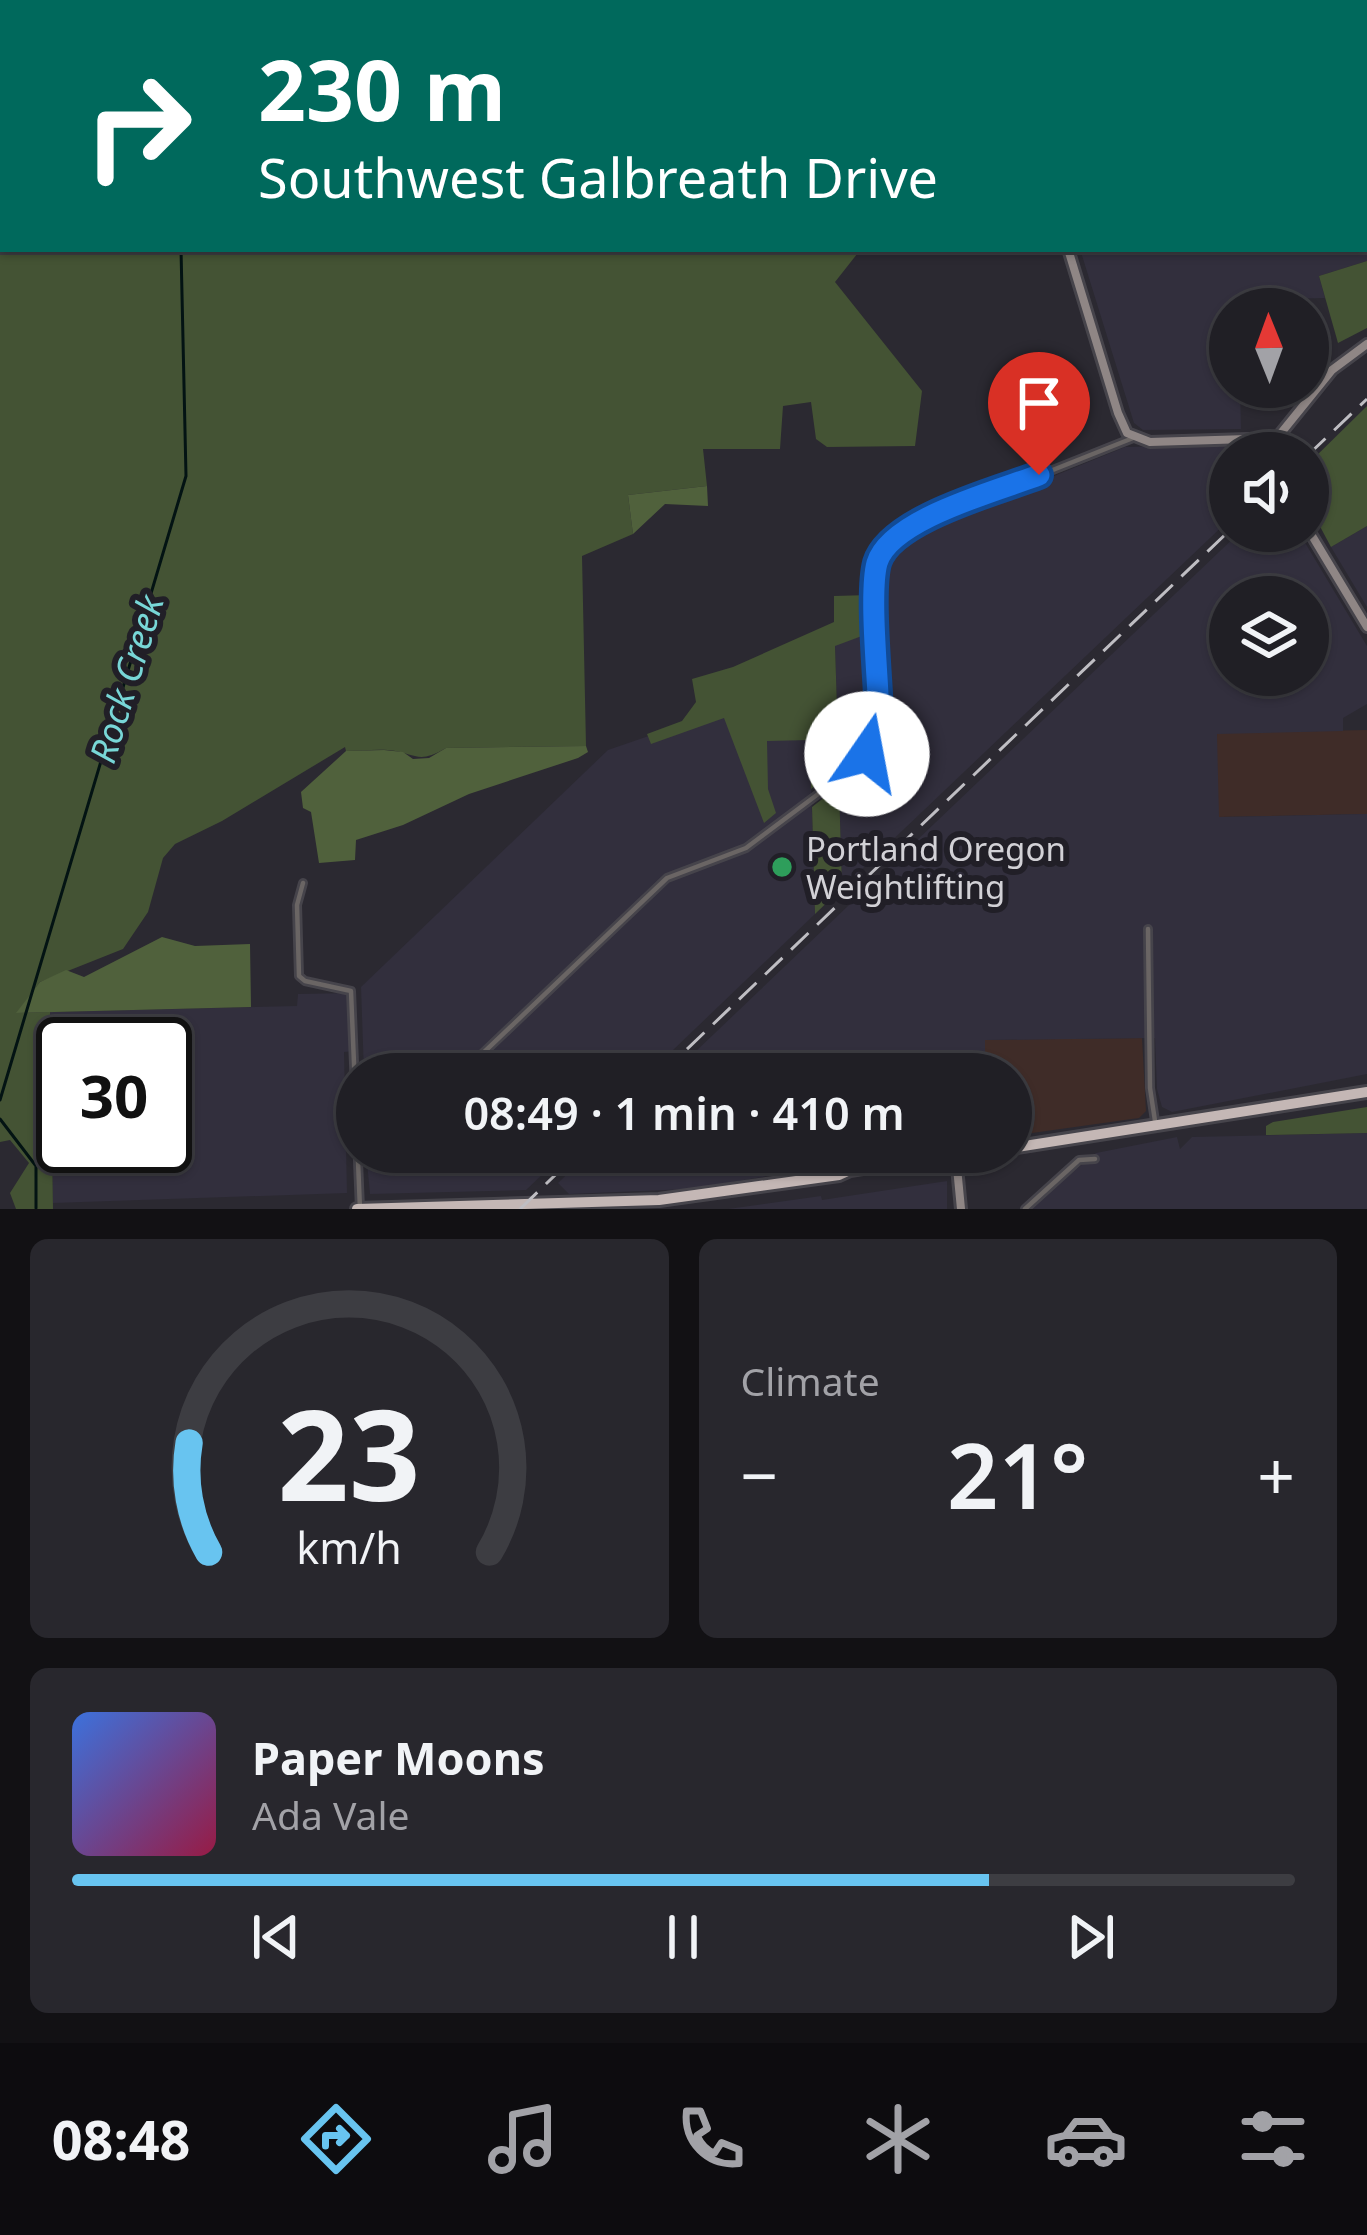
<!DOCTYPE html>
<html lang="en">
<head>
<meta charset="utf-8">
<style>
  :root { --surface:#201f25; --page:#28272d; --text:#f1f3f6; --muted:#a2a2a7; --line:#3d3d42; --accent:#68c4f0 }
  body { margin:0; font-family:"Noto Sans",sans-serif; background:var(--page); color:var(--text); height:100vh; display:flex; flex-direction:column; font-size:45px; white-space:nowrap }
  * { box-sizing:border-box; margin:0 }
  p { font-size:39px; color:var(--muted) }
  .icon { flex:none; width:66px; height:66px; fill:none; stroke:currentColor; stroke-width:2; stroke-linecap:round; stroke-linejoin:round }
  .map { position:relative; height:1209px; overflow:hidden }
  .side { display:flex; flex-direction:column; gap:30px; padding:30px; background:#121114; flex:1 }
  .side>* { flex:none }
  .hud { position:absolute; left:0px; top:0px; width:1368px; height:252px; box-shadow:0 3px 9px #0004,0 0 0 3px var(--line); background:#00695c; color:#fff; overflow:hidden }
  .needle { width:78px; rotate:359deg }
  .tools { position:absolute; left:1209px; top:288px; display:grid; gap:24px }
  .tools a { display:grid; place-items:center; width:120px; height:120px; border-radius:50%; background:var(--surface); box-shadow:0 3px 9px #0004,0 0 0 3px var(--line); font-size:60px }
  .speed { position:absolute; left:36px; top:1017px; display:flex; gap:24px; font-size:60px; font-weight:700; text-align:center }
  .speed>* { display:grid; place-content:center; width:156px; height:156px; border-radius:50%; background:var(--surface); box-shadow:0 3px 9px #0004,0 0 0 3px var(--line); line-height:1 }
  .speed .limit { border:6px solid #111; border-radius:18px; background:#fff; color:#111 }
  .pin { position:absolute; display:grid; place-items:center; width:102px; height:102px; color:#fff; margin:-123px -51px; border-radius:50% 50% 50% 0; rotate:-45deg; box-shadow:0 0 12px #0007 }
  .pin .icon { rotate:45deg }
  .me { position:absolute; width:132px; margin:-66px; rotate:12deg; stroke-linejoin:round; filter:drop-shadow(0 0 9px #0008) }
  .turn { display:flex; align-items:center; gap:42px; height:252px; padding:0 60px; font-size:54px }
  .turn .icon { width:156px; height:156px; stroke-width:2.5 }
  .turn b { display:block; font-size:84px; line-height:102px }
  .big { font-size:90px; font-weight:600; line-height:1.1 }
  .side .widget { flex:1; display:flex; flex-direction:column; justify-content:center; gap:18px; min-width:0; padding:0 42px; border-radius:18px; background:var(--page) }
  .side .dial { align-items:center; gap:0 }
  .dial svg { height:312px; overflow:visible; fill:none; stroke:var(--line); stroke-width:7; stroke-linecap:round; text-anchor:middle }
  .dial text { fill:var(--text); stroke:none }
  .song { display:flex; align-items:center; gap:36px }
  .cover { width:144px; height:144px; border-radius:18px; background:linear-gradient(135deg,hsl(220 70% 55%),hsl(340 70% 35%)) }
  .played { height:12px; border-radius:6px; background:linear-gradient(90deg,var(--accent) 75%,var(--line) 75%) }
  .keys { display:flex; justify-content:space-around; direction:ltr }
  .heat { display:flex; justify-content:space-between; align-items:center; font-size:66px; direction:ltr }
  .side .tiles { flex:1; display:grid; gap:30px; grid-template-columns:1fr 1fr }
  .widget:last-child { grid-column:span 2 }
  .trip { position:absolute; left:336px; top:1053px; width:696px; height:120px; border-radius:60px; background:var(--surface); box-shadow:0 3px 9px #0004,0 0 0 3px var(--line); font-weight:600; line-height:120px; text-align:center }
  .dock { display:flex; height:192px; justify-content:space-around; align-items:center; background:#0d0c0f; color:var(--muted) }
  .dock .icon { width:84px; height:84px }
  .dock .current { color:var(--accent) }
  .dock b { font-size:54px; color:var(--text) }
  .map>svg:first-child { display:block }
  .commercial { fill:#3f2c28 }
  .built { fill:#322f3d; fill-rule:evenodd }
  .green { fill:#445334 }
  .forest { fill:#50613c }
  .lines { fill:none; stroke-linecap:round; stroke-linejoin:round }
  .stream { stroke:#031313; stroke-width:3 }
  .street-casing { stroke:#46444b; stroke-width:10 }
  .secondary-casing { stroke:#46444b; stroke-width:14 }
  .highway-casing { stroke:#46444b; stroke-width:16 }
  .street { stroke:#6a6564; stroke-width:4.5 }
  .secondary { stroke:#8f8685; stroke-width:8 }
  .highway { stroke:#c4b7b5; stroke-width:10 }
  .rail { stroke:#bfbec3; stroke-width:3; stroke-dasharray:24 12; stroke-linecap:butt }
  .route-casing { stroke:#114b97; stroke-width:30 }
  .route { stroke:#1a73e8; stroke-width:21 }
  .leisure-dot { fill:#2e9e5b; stroke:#211f27; stroke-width:4.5 }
  .labels { text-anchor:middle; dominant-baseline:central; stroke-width:12; stroke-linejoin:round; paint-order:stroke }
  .poi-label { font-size:33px; fill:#d2d1d6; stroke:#211f27; text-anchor:start }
  .water-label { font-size:36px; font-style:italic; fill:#78d7d7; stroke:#211f27 }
</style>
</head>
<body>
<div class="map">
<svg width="1367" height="1209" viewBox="0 0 1367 1209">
  <rect width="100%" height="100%" fill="#2b2931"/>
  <g class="commercial">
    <polygon points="1367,730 1367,814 1218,817 1216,733"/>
    <polygon points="1142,1038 1146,1111 1139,1118 1011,1136 1011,1074 985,1074 984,1040"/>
  </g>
  <g class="built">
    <polygon points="1234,0 1367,0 1367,261 1319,276 1325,298 1239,300 1238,309 1230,309 1230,387 1240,387 1241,429 1143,430 1134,423 1080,249 1365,249 1365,3 1222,3"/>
    <polygon points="1269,444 1270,453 1230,453 1230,519 842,888 839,786 871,759 883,732 881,582 887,557 895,547 907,536 1125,447"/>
    <polygon points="1367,526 1367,607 1331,547"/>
    <path d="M1241,531h57l69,115v58l-24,14v13l-126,3 2,83 148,-3v260l-195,38 -10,-5 -5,-18 -2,-51 -170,2v34h-313zM1230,597h78v78h-78z"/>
    <polygon points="870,633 872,726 864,746 839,768 835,645"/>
    <polygon points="808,681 815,914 648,1074 364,1074 361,987 608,750"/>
    <path d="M354,993l1,58 -11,1 3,141 -294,10 -3,-191 247,-6 1,-12zM63,1044h102v102h-102z"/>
    <polygon points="1367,1133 1367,1209 1028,1209 1096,1153 1177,1137 1180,1149 1192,1137"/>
    <polygon points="366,1152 566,1152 526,1190 370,1194"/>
    <polygon points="590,1152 914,1152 689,1189 569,1194 558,1183"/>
    <polygon points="947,1181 947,1209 728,1209 821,1196 822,1200"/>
  </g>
  <g class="green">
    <path d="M0,0l982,3h-979v246h858l-26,33 87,109 -7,55 -88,1 -11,-8 -5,-37 -28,4 -3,43h-77l4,37 -79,9 5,39 -51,22 4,190 -140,2c-29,17 -29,5 -58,2 -14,-1 -28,1 -42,1l-1,-4 -123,74 -47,23 -12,14 -15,54 -25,37 -83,33 -23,31 33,-1 3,197h-37l-6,-16 19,-30 -19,-23 -10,2z"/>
    <polygon points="1367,261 1367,328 1338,343 1319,276"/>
    <polygon points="1367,406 1367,526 1331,547 1308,504 1308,464"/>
    <polygon points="869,595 870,633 835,646 839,768 811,789 810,740 767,741 768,789 776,813 764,823 724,718 651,744 647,734 682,721 696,702 692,679 733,667 834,622 834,596"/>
    <polygon points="839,786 842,888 815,914 812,807"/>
    <polygon points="1367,1107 1367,1133 1266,1135 1266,1126 1273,1122"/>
  </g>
  <g class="forest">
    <polygon points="707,486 708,506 665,504 633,534 628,495"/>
    <polygon points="586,746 588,752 578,758 469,794 403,825 356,840 355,860 319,863 311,812 303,808 301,792 346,751 384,750 403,752 413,759 429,758 446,748"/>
    <polygon points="162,937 195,946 250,944 251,1007 16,1013 40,982 66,970 84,977"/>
  </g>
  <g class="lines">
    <g class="stream">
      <polyline points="176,0 176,3"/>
      <polyline points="405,1 409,3"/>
      <polyline points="732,3 737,0"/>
      <polyline points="0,1100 186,476 181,249"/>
      <polyline points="0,1119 36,1166 36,1208"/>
    </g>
    <defs>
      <g id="street">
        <polyline points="1340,0 1341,3"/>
        <polyline points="1365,85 1367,92"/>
        <polyline points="303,883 297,905 299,976 305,981 351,991 360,1209"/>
        <polyline points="1148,929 1150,1088 1155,1121"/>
        <polyline points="461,1074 667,878 746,848 861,762 874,741 879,714 877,564 888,542 910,527 1133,438"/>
        <polyline points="1025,1209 1079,1160 1095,1159"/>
      </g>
      <g id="secondary">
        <polyline points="992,0 993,3"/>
        <polyline points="1068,249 1118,413 1127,433 1150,442 1277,438"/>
        <polyline points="1277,438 1332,370 1367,344"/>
        <polyline points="1277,438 1281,453"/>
        <polyline points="1308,529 1367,627"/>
        <polyline points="956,1157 961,1209"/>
      </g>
      <g id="highway">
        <polyline points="1011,1148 1367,1092"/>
        <polyline points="954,1158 986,1152"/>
        <polyline points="357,1209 659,1200 839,1175 850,1170 945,1155 956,1157"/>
      </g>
    </defs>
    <use href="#street" class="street-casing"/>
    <use href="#secondary" class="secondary-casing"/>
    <use href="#highway" class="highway-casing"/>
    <use href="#street" class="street"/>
    <use href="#secondary" class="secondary"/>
    <use href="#highway" class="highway"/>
    <g class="rail">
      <polyline points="1308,455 1367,399"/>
      <polyline points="661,1074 1230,530"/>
      <polyline points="520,1209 579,1152"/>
    </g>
  </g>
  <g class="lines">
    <defs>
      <path id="route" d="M867,754l10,-22 2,-18c-1,-35 -10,-121 -2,-151 13,-44 120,-72 162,-88"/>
    </defs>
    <use href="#route" class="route-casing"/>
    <use href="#route" class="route"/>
  </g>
  <circle class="leisure-dot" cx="782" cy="867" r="12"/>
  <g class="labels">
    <g class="poi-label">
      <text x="806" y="848">Portland Oregon<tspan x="806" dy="38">Weightlifting</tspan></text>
    </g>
    <g class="water-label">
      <text transform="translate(126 679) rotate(-73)">Rock Creek</text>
    </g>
  </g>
</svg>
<div class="tools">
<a><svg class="needle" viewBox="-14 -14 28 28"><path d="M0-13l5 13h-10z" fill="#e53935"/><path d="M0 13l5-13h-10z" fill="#a2a2a7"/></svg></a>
<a><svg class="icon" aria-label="sound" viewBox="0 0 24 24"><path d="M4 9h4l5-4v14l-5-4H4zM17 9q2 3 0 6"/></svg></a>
<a><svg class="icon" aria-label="layers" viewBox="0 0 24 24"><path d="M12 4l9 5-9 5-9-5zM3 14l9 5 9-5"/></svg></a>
</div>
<div class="speed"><div class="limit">30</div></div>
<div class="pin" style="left:1039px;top:475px;background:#d93025"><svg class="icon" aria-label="arrive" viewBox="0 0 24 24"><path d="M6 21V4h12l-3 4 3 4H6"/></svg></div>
<svg class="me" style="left:867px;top:754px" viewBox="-20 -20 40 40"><circle r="19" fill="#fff"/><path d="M0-13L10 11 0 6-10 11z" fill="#1a73e8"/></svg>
<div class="trip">08:49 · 1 min · 410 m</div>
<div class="hud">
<div class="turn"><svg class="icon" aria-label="right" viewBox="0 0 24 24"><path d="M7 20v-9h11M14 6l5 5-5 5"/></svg><div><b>230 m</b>Southwest Galbreath Drive</div></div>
</div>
</div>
<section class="side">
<div class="tiles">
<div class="widget dial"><svg viewBox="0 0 100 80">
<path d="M14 69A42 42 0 1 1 86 69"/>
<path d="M14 69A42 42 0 0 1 9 41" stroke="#68c4f0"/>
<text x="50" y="56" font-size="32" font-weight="700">23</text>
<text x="50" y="72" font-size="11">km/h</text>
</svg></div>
<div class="widget"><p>Climate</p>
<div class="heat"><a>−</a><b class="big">21°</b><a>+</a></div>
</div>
<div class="widget">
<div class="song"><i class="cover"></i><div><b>Paper Moons</b><p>Ada Vale</p></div></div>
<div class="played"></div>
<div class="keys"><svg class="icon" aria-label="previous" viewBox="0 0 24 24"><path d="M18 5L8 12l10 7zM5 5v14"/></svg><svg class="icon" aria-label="pause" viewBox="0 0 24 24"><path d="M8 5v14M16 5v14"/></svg><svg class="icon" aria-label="next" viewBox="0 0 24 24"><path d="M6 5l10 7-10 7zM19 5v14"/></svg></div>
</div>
</div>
</section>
<nav class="dock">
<b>08:48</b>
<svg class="icon current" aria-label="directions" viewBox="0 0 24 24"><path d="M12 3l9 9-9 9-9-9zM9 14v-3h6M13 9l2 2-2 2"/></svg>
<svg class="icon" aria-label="music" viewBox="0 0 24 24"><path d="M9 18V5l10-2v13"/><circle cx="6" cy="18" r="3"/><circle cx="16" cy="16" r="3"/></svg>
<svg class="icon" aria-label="phone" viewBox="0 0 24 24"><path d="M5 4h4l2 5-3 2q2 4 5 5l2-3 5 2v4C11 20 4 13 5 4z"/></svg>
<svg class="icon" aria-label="climate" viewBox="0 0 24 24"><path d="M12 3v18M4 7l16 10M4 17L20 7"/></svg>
<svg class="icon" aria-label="car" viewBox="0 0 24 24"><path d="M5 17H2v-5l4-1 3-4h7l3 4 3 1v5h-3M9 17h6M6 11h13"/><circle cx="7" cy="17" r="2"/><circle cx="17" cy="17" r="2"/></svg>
<svg class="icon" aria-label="filters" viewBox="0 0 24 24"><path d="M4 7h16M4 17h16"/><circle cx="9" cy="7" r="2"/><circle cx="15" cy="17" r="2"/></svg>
</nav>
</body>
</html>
